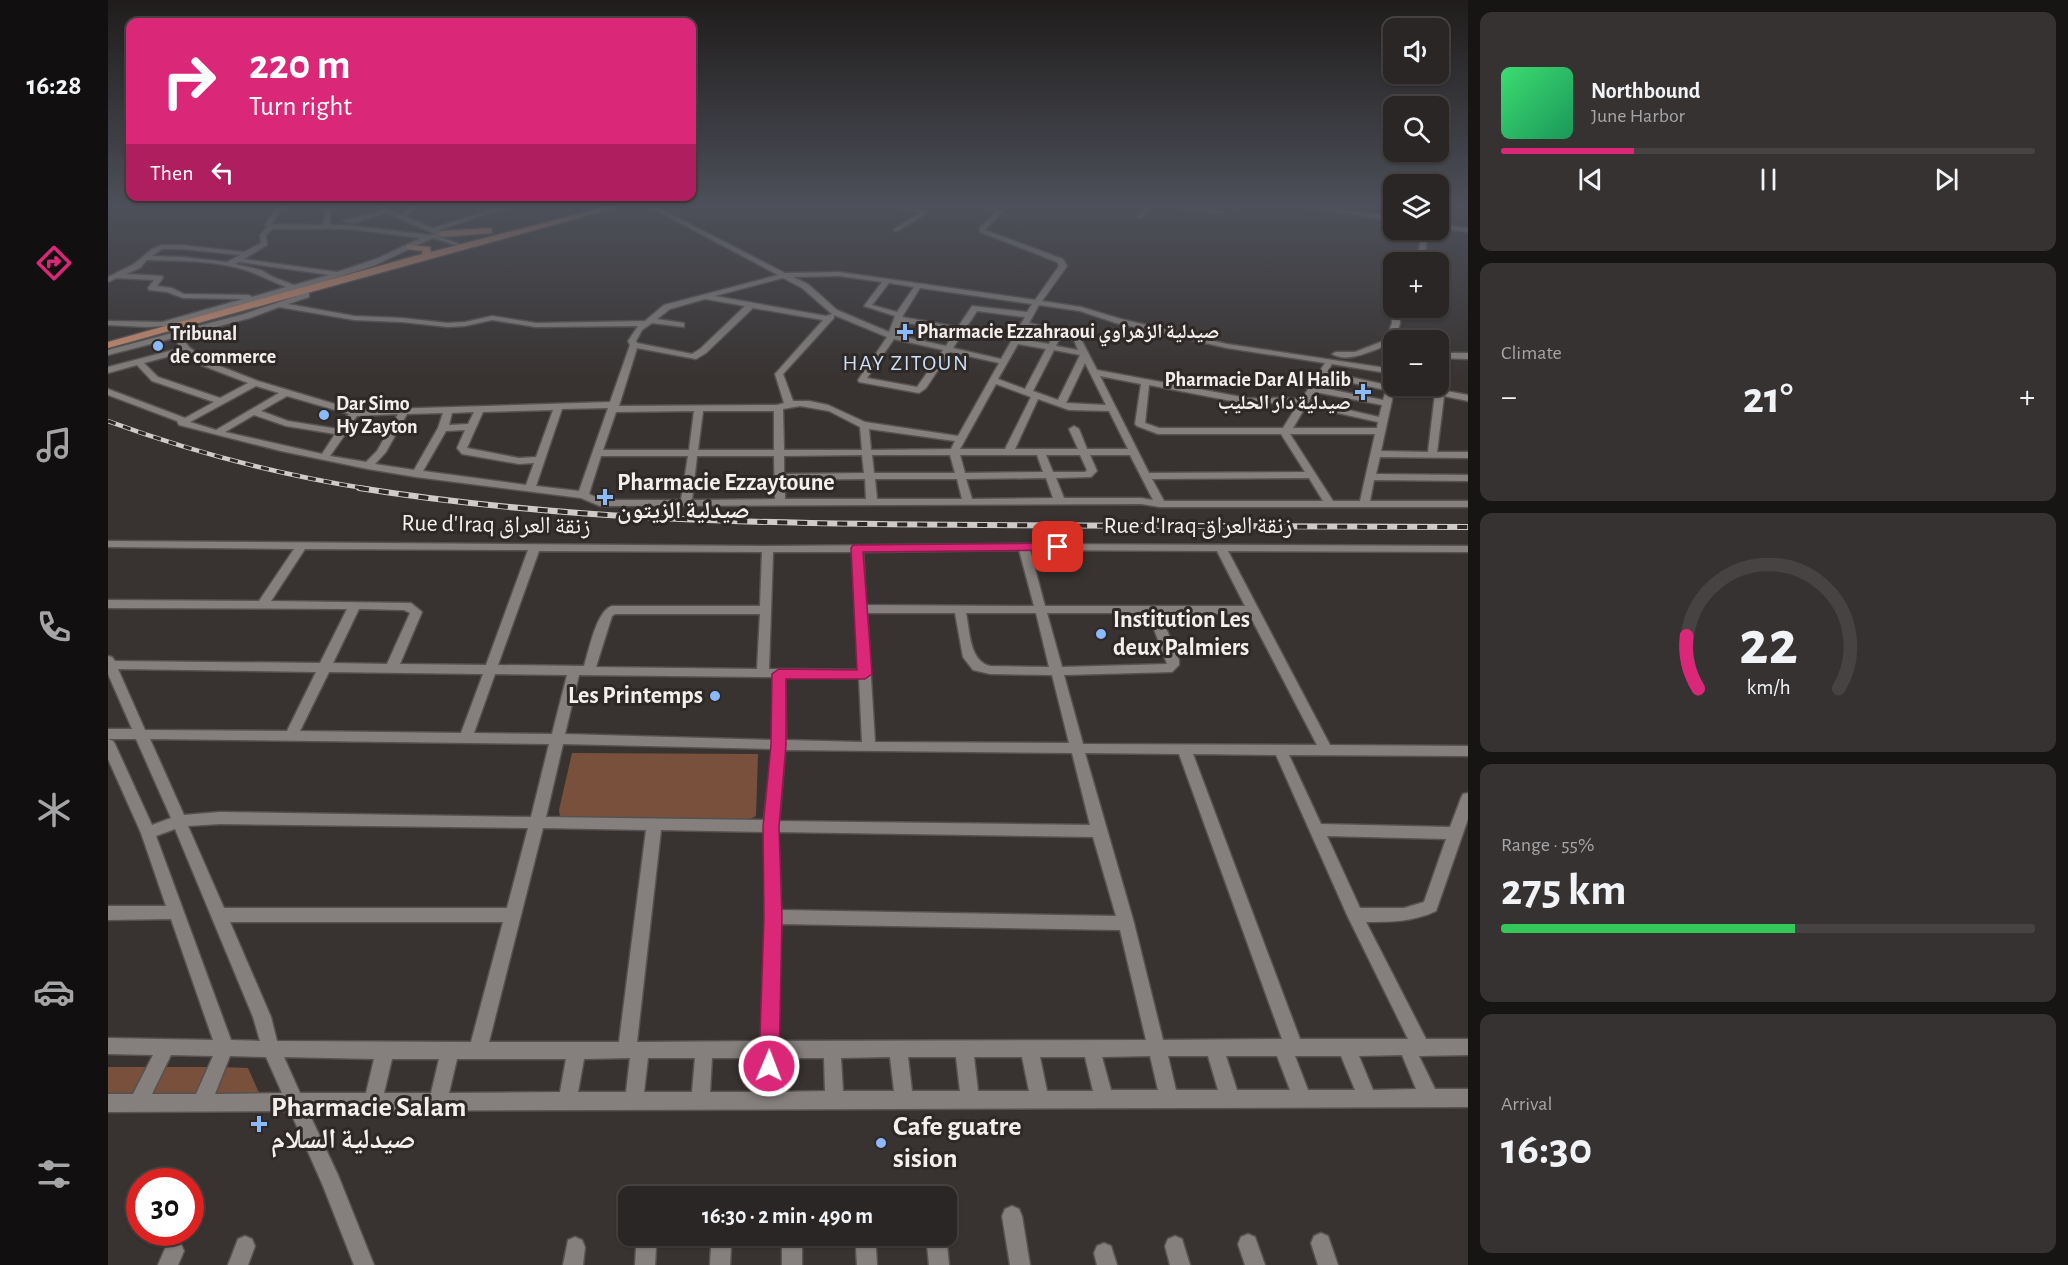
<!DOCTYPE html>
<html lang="en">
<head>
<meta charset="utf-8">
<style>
  :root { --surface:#2a2625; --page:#363232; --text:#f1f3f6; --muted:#a5a5a7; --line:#464342; --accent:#db2777 }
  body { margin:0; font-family:"Alegreya Sans","Noto Naskh Arabic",sans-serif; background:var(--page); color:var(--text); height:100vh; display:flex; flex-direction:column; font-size:22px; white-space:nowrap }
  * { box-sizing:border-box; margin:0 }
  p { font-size:20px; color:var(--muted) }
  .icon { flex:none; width:33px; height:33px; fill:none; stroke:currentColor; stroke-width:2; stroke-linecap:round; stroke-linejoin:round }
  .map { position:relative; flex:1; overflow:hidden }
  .panel { display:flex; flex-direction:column; gap:12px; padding:12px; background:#171514; width:600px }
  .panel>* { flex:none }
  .banner { position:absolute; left:18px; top:18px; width:570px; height:183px; border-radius:12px; box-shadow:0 2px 4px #0004,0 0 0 2px var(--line); background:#db2777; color:#fff; overflow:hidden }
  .controls { position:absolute; left:1275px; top:18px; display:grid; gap:12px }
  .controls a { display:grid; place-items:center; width:66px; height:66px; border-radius:12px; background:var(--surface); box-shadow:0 2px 4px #0004,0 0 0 2px var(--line); font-size:30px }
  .speed { position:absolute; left:18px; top:1168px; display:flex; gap:12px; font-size:30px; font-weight:700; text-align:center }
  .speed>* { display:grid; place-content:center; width:78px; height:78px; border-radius:50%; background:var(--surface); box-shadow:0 2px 4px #0004,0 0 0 2px var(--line); line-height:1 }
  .speed .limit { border:9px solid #d22; background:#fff; color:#111 }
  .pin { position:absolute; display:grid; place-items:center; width:51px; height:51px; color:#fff; margin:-26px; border-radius:12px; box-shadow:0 3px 9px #0006 }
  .me { position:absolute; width:66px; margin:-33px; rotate:1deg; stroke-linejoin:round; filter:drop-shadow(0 0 4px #0008) }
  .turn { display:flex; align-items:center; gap:21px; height:126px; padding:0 24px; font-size:27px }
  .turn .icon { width:78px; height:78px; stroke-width:2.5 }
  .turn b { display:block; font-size:42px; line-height:51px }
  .then { display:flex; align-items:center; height:57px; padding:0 24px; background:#0003; gap:12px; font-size:22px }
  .big { font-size:45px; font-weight:700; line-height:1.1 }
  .panel .widget { flex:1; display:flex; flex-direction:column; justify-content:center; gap:9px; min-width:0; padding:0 21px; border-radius:12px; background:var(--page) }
  .panel .dial { align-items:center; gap:0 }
  .dial svg { height:156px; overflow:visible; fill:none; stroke:var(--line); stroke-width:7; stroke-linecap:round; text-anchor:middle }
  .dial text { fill:var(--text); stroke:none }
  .song { display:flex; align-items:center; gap:18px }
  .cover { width:72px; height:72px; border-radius:9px; background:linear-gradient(135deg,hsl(140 70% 55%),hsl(150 70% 35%)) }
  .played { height:6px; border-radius:3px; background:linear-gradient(90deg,var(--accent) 25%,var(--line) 25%) }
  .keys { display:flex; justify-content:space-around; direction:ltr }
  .heat { display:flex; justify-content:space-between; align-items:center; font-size:33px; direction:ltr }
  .charge { height:9px; border-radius:4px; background:linear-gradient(90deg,#34c759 55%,var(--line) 0) }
  .trip { position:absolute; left:510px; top:1186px; width:339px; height:60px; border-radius:12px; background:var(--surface); box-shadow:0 2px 4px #0004,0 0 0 2px var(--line); font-weight:700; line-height:60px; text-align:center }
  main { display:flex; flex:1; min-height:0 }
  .dock { display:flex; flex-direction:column; width:108px; justify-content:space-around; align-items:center; background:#110f0f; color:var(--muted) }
  .dock .icon { width:42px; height:42px }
  .dock .active { color:var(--accent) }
  .dock b { font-size:27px; color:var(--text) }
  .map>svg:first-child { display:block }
  .green { fill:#79503c }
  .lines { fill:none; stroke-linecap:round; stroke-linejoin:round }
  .minor-casing { stroke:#565250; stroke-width:3 }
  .major-casing { stroke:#565250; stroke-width:3 }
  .minor { fill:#85807d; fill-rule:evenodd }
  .major { fill:#cc8e6f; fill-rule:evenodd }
  .rail-far1-casing { stroke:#cfcbc9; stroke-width:4.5 }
  .rail-casing { stroke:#cfcbc9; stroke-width:6 }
  .rail-far1 { stroke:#2e2927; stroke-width:3; stroke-dasharray:8; stroke-linecap:butt }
  .rail { stroke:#2e2927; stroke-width:4; stroke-dasharray:10; stroke-linecap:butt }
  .route { fill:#db2777; stroke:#8e194d; stroke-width:1.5 }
  .poi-dot { fill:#8abafc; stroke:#2e2927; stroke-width:2 }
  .labels { text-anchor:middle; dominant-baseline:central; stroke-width:6; stroke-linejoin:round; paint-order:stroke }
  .far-poi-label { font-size:20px; font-weight:bold; fill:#f3efee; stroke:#2e2927; text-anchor:start }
  .far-neighbourhood-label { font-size:22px; letter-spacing:1.5px; fill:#ccdff8; stroke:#2e2927 }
  .poi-label { font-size:24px; font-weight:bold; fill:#f3efee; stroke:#2e2927; text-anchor:start }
  .street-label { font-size:24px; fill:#f3efee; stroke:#2e2927 }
  .near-poi-label { font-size:28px; font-weight:bold; fill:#f3efee; stroke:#2e2927; text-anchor:start }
</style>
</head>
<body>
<main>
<nav class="dock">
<b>16:28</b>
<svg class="icon active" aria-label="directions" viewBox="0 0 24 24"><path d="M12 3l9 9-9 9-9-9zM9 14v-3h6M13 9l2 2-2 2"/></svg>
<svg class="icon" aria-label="music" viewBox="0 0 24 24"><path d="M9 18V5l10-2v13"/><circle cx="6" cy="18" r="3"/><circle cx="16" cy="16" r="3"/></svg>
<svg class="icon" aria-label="phone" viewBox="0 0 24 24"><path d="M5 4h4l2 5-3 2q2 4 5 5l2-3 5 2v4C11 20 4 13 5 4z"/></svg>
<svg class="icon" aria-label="climate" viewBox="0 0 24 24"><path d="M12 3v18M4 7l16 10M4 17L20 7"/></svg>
<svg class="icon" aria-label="car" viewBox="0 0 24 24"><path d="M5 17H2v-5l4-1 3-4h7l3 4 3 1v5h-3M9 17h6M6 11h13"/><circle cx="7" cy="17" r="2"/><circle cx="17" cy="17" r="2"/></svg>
<svg class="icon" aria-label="filters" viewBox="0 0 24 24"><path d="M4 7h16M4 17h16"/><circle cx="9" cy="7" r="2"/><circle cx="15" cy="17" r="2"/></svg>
</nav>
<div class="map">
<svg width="1360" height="1265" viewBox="0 0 1360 1265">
  <rect width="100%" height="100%" fill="#383331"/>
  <g class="green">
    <polygon points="464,753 650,754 648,816 638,821 452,817 451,810"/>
    <polygon points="0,1067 40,1067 26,1095 0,1096"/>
    <polygon points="52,1067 102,1067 90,1095 39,1096"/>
    <polygon points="114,1067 140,1068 152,1095 102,1095"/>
  </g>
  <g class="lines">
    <defs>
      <g id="minor">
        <path d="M181,204h8l-18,8 -7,12 51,1 2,-14 -2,-7h6l2,7 -1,14h18l81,10 6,-1 -49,-21 -31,10 -13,-2 38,-10 -14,-7h8l27,11 11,-11h6l-12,13 27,11 77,-24h8l-79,26 6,4 -5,3 22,8v2l-29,-9 -60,28 -75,24 -133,36 -18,1 -39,-2v-4l54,1 81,-23 -60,-1 -16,-6 -18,-2 -1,-2 6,-8 -37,-2 -9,4v-5l26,-13 18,-15 9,-4h20l63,7 17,-9 -1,-8 7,-8 -2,-2 10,-15zM165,229h75l73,9 -45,21 -39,13 -93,-13 23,-14 -1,-10zM54,249h19l59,6 -13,7 -43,-5 -32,-1zM39,260c35,1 76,0 109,14 10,4 19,9 30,13l-34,10 -3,-2 -65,-1 -12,-6 -15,-2 6,-8 -1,-2 -36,-2 14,-6zM131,262l90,13 -35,10 -21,-8 -12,-7 -26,-6z"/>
        <path d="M536,204h7l134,69 54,-1 196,28 24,-34 -2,-4 -77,-30v-5l16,-15 -21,-8h8l20,7 -18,19 78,29 4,7 -25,35 39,6 40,12 106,25 159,24 -1,-22c-16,6 -38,17 -53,8l4,-2h19l31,-12 6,-17 -1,-15 3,-2 5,2 1,15 -8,26 2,37h1l-14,65 47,1 7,-58 -29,-8h14l48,9v6l-24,-5 -7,56h31v6l-88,-1 -4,17 92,1v6l-94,-1 -4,21h98v6h-308l-19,-3 -541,2 -19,-8 -165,-21 -48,-8 -87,-18 -102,-26 -2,-4 -69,-26v-6l77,29 29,-16 -62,-21 -15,-16 -29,8v-6l73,-19 -7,-10 -66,17v-5l136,-36 62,-21h3v4l-21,7 66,12 48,2 46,5 17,-1 27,-6 44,7 109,-2 19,-16 114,-30zM731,276l43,6 -18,24 31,10 -6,16 -52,-22 -29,-26 -15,-7zM675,278l19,10 30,26 -6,2 -111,-20zM781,283l25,4 -17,25 -25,-7zM812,288l112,16 -5,8 -55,-6 -14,21 -56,-10zM597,299l40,7 -45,43 -8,5 -55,-11 -1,-2 6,-11 10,-7 32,4v-4l-27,-4 13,-10zM931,305l41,6 36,12 111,25 98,15 -24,37c-18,-5 -35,0 -54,-2l-150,-28 -16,-31 -7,-6 -45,-10zM171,307l75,13 48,2 46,5 17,-1 27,-6 44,7 102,-1 -10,15 2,4 -20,57 -255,8 -97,-29 -51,-20 -18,-14 -8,-11 69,-18zM645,308l70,12 -48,54 9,29 -7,2 -158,1 18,-58 59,11 10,-6zM869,311l48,6 -24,42 -48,-11zM726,315l53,22 -29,43 1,2 60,11 7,-5 24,-36 49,11 -41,73 -93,-14 -37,-17 -19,-4h-16l-10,-27 51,-56zM793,322l54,9 -9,15 -50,-11zM919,328l27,6 -5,10 -29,-5zM953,335l13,5 4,10 -22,-4zM786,339l49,11 -26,37 -50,-9zM910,344l28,5 -21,40 -27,-10zM946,350l26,5 -22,45 -25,-9zM77,352l16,13 47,18 -28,15 -62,-21 -14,-14zM977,363l21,42 -40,-2zM1224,364l55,9v12l-60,-13zM992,376l41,8 -6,40 2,2 21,8h123l24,38 -156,1zM1216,377l62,13 -3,10 -65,-13zM888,384l35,13 -26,52h-45zM1041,385l98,19c17,1 34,-4 51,0l-15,24h-124l-14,-5zM148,386l23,7 -63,37 -26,-8zM1207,392l67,13 -3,12 -70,-16zM179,396l62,18 -11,15 -50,-8 -27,-10zM930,399l31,11 40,1 19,38h-41l-8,-20 -5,-3 -5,3 9,20h-63zM692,406l29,5 31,16 2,23h-78l-1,-41zM1198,406l72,16 -1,6h-84zM500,408l-29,83 -43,-5 26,-77zM445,410l-17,47 -17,1 -52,-10 16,-36zM586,411l-5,39h-86l13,-38zM595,411h71v39h-76zM366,412l-6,12 -19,1 3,-12zM335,413l-5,15 -24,42 -39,-6 11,-12 21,-38zM290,414l-21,37 -11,11 -36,-6 14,-20 4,-3 -2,-2 11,-15zM146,415l32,11 49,8 -13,20 -97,-22zM761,429l86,12 -4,8 -80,1zM357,430l-8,18 5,6 57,10 15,-1 -8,22 -103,-14 23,-40zM1182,434h85l-15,67h-27zM754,455l2,18 -80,1v-18zM764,455h78l5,18h-81zM852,455h77l6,17 -78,1zM938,455h34l7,15 -2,2h-32zM982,455h40l23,45 -12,-2h-77l-8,-20 35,-1 6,-6zM493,456h87l-7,44h-79l-13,-6zM589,456h77l1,43 -83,1zM938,478l7,20 -81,1 -6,-20zM1201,478l14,23h-159l-12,-22zM757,479l1,20h-81v-19zM767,479h82l5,20h-85z"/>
        <polygon points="781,204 791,204 821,212 788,232 785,230 786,229 812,213"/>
        <polygon points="1041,204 1047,204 1034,218 1030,218 1030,216"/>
        <polygon points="1049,204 1064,204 1116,212 1113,214"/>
        <polygon points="1120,204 1130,204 1131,205 1126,211 1123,209 1124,206"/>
        <polygon points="1179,204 1193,204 1274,215 1280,204 1286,204 1280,216 1286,217 1286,221"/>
        <polygon points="1330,224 1360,228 1360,232 1330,228"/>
        <polygon points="1314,230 1320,230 1316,262 1309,262"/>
        <polygon points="1283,283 1286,283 1286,304 1282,302"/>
        <polygon points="1330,353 1360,353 1360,359 1330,358"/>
        <path d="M0,541l660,5 256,-2 444,2v6l-240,-1 102,194 138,1v10l-179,-1 32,69 129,3 11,-29 2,-4 5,-1v26l-32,92c-23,11 -45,11 -70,11l60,117h42v16l-49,1 16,33h33v18l-1160,4 30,64 36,90h-20l-31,-79 -33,-75 -182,1v-18h25l20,-39 -45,-1v-16l105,2 -42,-121 -63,1v-14h58l-25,-73 -33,-74v-20l5,2 2,3 37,81 19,-7 -35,-79h-28v-10h24l-24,-55v-18l4,1 3,4 205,2 27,-54 -239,-1v-8l151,1 35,-52 -186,-2zM197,549l223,1 -42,115 -86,-1 22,-52 -11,-9 -140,-2zM911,550l15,56 -168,-1 -3,-53zM922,550l187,1 28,55h-200zM431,551l223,1 -2,54h-148c-16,5 -23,45 -28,60l-86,-1zM665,552h79l6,118 -89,-1zM251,609l45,1 6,3 -23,51 -54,-1zM759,613h88l8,44 10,13 17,4 62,1 17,68 -194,-1zM858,613h70l13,54 -59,-1c-21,-5 -20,-35 -24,-53zM939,613h101l19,51 -105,3zM1052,613l89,1 68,131 -234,-1 -19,-69 108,-3 7,-7v-5zM507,614h145l-3,55 -161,-2 16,-51zM10,669l198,3 -29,59 -142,-1zM221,672l154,2 -22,59 -161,-2zM387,674l72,1 -15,59 -78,-1zM471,675l194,2 -1,63 -207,-6zM677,677l74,1 3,64 -76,-2zM42,739l399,5 -18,73 -311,-5 -36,3zM455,744l209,5 -8,71 -218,-3zM677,750l287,3 18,72 -311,-4zM977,753l94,1 103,285 -119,1 -29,-117zM1085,754l83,1 71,160 61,124h-108zM112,824l308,4 -21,80h-283l-36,-82zM435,828l103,2 -27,212h-130zM67,829l78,188 7,24 -29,-1 -75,-204zM553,830l103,2 1,85 -4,124 -124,1zM670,832l315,5 23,79 -335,-6zM1219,836l119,3 -22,63 -20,6h-44zM122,922h273l-32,120 -194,-1 -6,-24zM673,924l339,6 26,110 -368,1zM63,1055l42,1 -17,38h-44zM1294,1055l14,34 -43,1 -14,-34zM122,1056l36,1 16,36 -67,1zM1042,1056l8,34h-47l-9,-33zM1060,1056h40l10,34h-42zM1118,1056h51l13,34h-53zM1187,1056h46l14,34h-47zM176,1057l90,2 -8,34h-66zM782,1057l4,34h-51l-2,-33zM800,1057h48l4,34h-48zM866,1057h48l7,34h-51zM932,1057h45l8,34h-46zM522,1058l-4,34h-48l6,-33zM540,1058h47l-3,34h-48zM604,1058h48l-1,34h-49zM670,1058h46l1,33 -48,1zM284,1059h47l-8,34h-47zM349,1059h109l-6,33 -111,1z"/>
        <polygon points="904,1206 911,1209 914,1216 922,1265 902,1265 894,1216 897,1209"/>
        <polygon points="1213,1233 1220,1236 1230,1265 1210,1265 1203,1243 1206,1236"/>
        <polygon points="1140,1234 1147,1237 1157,1265 1137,1265 1130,1244 1133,1237"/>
        <polygon points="137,1236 144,1239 147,1246 140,1265 120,1265 130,1239"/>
        <polygon points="677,1236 691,1236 694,1243 694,1265 674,1265 674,1243"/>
        <polygon points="826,1236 836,1238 839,1245 841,1265 821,1265 819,1245 822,1238"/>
        <polygon points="1067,1236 1074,1239 1082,1265 1062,1265 1057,1246 1060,1239"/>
        <polygon points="467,1237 474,1240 477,1247 475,1265 455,1265 460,1240"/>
        <polygon points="613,1237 620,1240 623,1247 622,1265 602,1265 603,1247 606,1240"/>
        <polygon points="538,1238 545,1241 548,1248 547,1265 527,1265 528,1248 531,1241"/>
        <polygon points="758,1239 765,1242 768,1249 769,1265 749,1265 748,1249 751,1242"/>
        <polygon points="66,1241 73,1244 76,1251 70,1265 50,1265 59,1244"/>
        <polygon points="996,1243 1003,1246 1009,1265 989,1265 986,1253 989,1246"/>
      </g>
      <g id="major">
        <polygon points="509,204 521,204 0,348 0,342 314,254 314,251 299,249 299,245 322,247 323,252"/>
        <polygon points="381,228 384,229 384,233 334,237 330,234 334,231"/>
      </g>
    </defs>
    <use href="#minor" class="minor-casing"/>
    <use href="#major" class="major-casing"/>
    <use href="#minor" class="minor"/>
    <use href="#major" class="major"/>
    <defs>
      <path id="rail-far1" d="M0,421c84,31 172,54 261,68"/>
      <path id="rail" d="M251,488c207,33 415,36 624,37 161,1 323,2 485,2"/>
    </defs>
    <use href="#rail-far1" class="rail-far1-casing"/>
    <use href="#rail" class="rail-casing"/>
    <use href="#rail-far1" class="rail-far1"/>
    <use href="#rail" class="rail"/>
  </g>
  <linearGradient id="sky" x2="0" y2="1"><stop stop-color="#1f1c1b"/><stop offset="0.54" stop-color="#4d505a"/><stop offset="1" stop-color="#4d505a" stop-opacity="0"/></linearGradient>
  <rect width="1360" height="381" fill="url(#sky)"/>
  <polygon class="route" points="950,543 956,547 954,550 755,552 764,674 757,679 678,679 678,745 671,827 674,917 671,1066 668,1073 661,1076 653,1073 651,1066 656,917 655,827 663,745 664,674 671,669 749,670 743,548 745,545"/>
  <g class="poi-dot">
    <path d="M794 323h6v6h6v6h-6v6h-6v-6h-6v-6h6z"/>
    <circle cx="50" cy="346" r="6"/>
    <path d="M1252 383h6v6h6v6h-6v6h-6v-6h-6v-6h6z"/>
    <circle cx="216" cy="415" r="6"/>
    <path d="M494 488h6v6h6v6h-6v6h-6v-6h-6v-6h6z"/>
    <circle cx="993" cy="634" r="6"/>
    <circle cx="607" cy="696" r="6"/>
    <path d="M148 1115h6v6h6v6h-6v6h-6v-6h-6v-6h6z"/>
    <circle cx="773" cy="1143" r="6"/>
  </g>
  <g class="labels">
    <g class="far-poi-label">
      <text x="809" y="332">Pharmacie Ezzahraoui صيدلية الزهراوي</text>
      <text x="62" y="334">Tribunal<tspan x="62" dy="23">de commerce</tspan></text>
      <text x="1243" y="380" text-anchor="end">Pharmacie Dar Al Halib<tspan x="1243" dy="23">صيدلية دار الحليب</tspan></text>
      <text x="228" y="404">Dar Simo<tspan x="228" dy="23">Hy Zayton</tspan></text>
    </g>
    <g class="far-neighbourhood-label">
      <text x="798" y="363">HAY ZITOUN</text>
    </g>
    <g class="poi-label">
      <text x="509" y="483">Pharmacie Ezzaytoune<tspan x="509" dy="28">صيدلية الزيتون</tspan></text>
      <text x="1005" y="620">Institution Les<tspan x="1005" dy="28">deux Palmiers</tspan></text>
      <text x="595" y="696" text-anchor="end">Les Printemps</text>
    </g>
    <g class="street-label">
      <text transform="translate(388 525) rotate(1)">Rue d'Iraq زنقة العراق</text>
      <text x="1090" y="526">Rue d'Iraq زنقة العراق</text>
    </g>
    <g class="near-poi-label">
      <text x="163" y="1108">Pharmacie Salam<tspan x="163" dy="32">صيدلية السلام</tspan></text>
      <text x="785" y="1127">Cafe guatre<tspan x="785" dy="32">sision</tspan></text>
    </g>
  </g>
</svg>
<div class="controls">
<a><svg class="icon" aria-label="sound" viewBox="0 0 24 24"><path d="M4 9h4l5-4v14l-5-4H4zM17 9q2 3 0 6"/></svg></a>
<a><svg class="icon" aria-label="search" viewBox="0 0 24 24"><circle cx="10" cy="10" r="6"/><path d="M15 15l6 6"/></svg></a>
<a><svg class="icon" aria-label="layers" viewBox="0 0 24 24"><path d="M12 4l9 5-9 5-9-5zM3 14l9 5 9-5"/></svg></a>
<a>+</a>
<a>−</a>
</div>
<div class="speed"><div class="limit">30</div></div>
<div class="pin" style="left:950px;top:547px;background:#d93025"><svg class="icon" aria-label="arrive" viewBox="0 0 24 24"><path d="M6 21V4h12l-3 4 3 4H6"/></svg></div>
<svg class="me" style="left:661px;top:1066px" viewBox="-20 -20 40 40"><circle r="17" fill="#db2777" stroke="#fff" stroke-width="3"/><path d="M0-11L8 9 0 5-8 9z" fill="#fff"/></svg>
<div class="trip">16:30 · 2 min · 490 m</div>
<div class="banner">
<div class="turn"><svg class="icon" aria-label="right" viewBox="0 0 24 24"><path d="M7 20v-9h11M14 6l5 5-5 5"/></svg><div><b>220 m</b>Turn right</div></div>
<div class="then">Then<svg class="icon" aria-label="left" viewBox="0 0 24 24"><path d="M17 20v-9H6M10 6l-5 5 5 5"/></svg></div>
</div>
</div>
<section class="panel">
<div class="widget">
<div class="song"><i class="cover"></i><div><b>Northbound</b><p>June Harbor</p></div></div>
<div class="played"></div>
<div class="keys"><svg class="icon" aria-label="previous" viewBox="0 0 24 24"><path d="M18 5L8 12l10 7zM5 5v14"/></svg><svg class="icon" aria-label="pause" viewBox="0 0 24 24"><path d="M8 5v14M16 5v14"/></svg><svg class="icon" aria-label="next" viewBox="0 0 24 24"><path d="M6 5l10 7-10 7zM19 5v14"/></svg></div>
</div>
<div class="widget"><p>Climate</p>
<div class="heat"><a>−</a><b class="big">21°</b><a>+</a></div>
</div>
<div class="widget dial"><svg viewBox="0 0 100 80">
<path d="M14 69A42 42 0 1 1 86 69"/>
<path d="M14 69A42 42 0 0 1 8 42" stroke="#db2777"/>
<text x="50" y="56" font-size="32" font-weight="700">22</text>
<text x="50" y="72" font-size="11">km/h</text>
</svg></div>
<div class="widget"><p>Range · 55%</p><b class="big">275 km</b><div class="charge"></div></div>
<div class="widget"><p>Arrival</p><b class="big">16:30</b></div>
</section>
</main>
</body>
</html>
